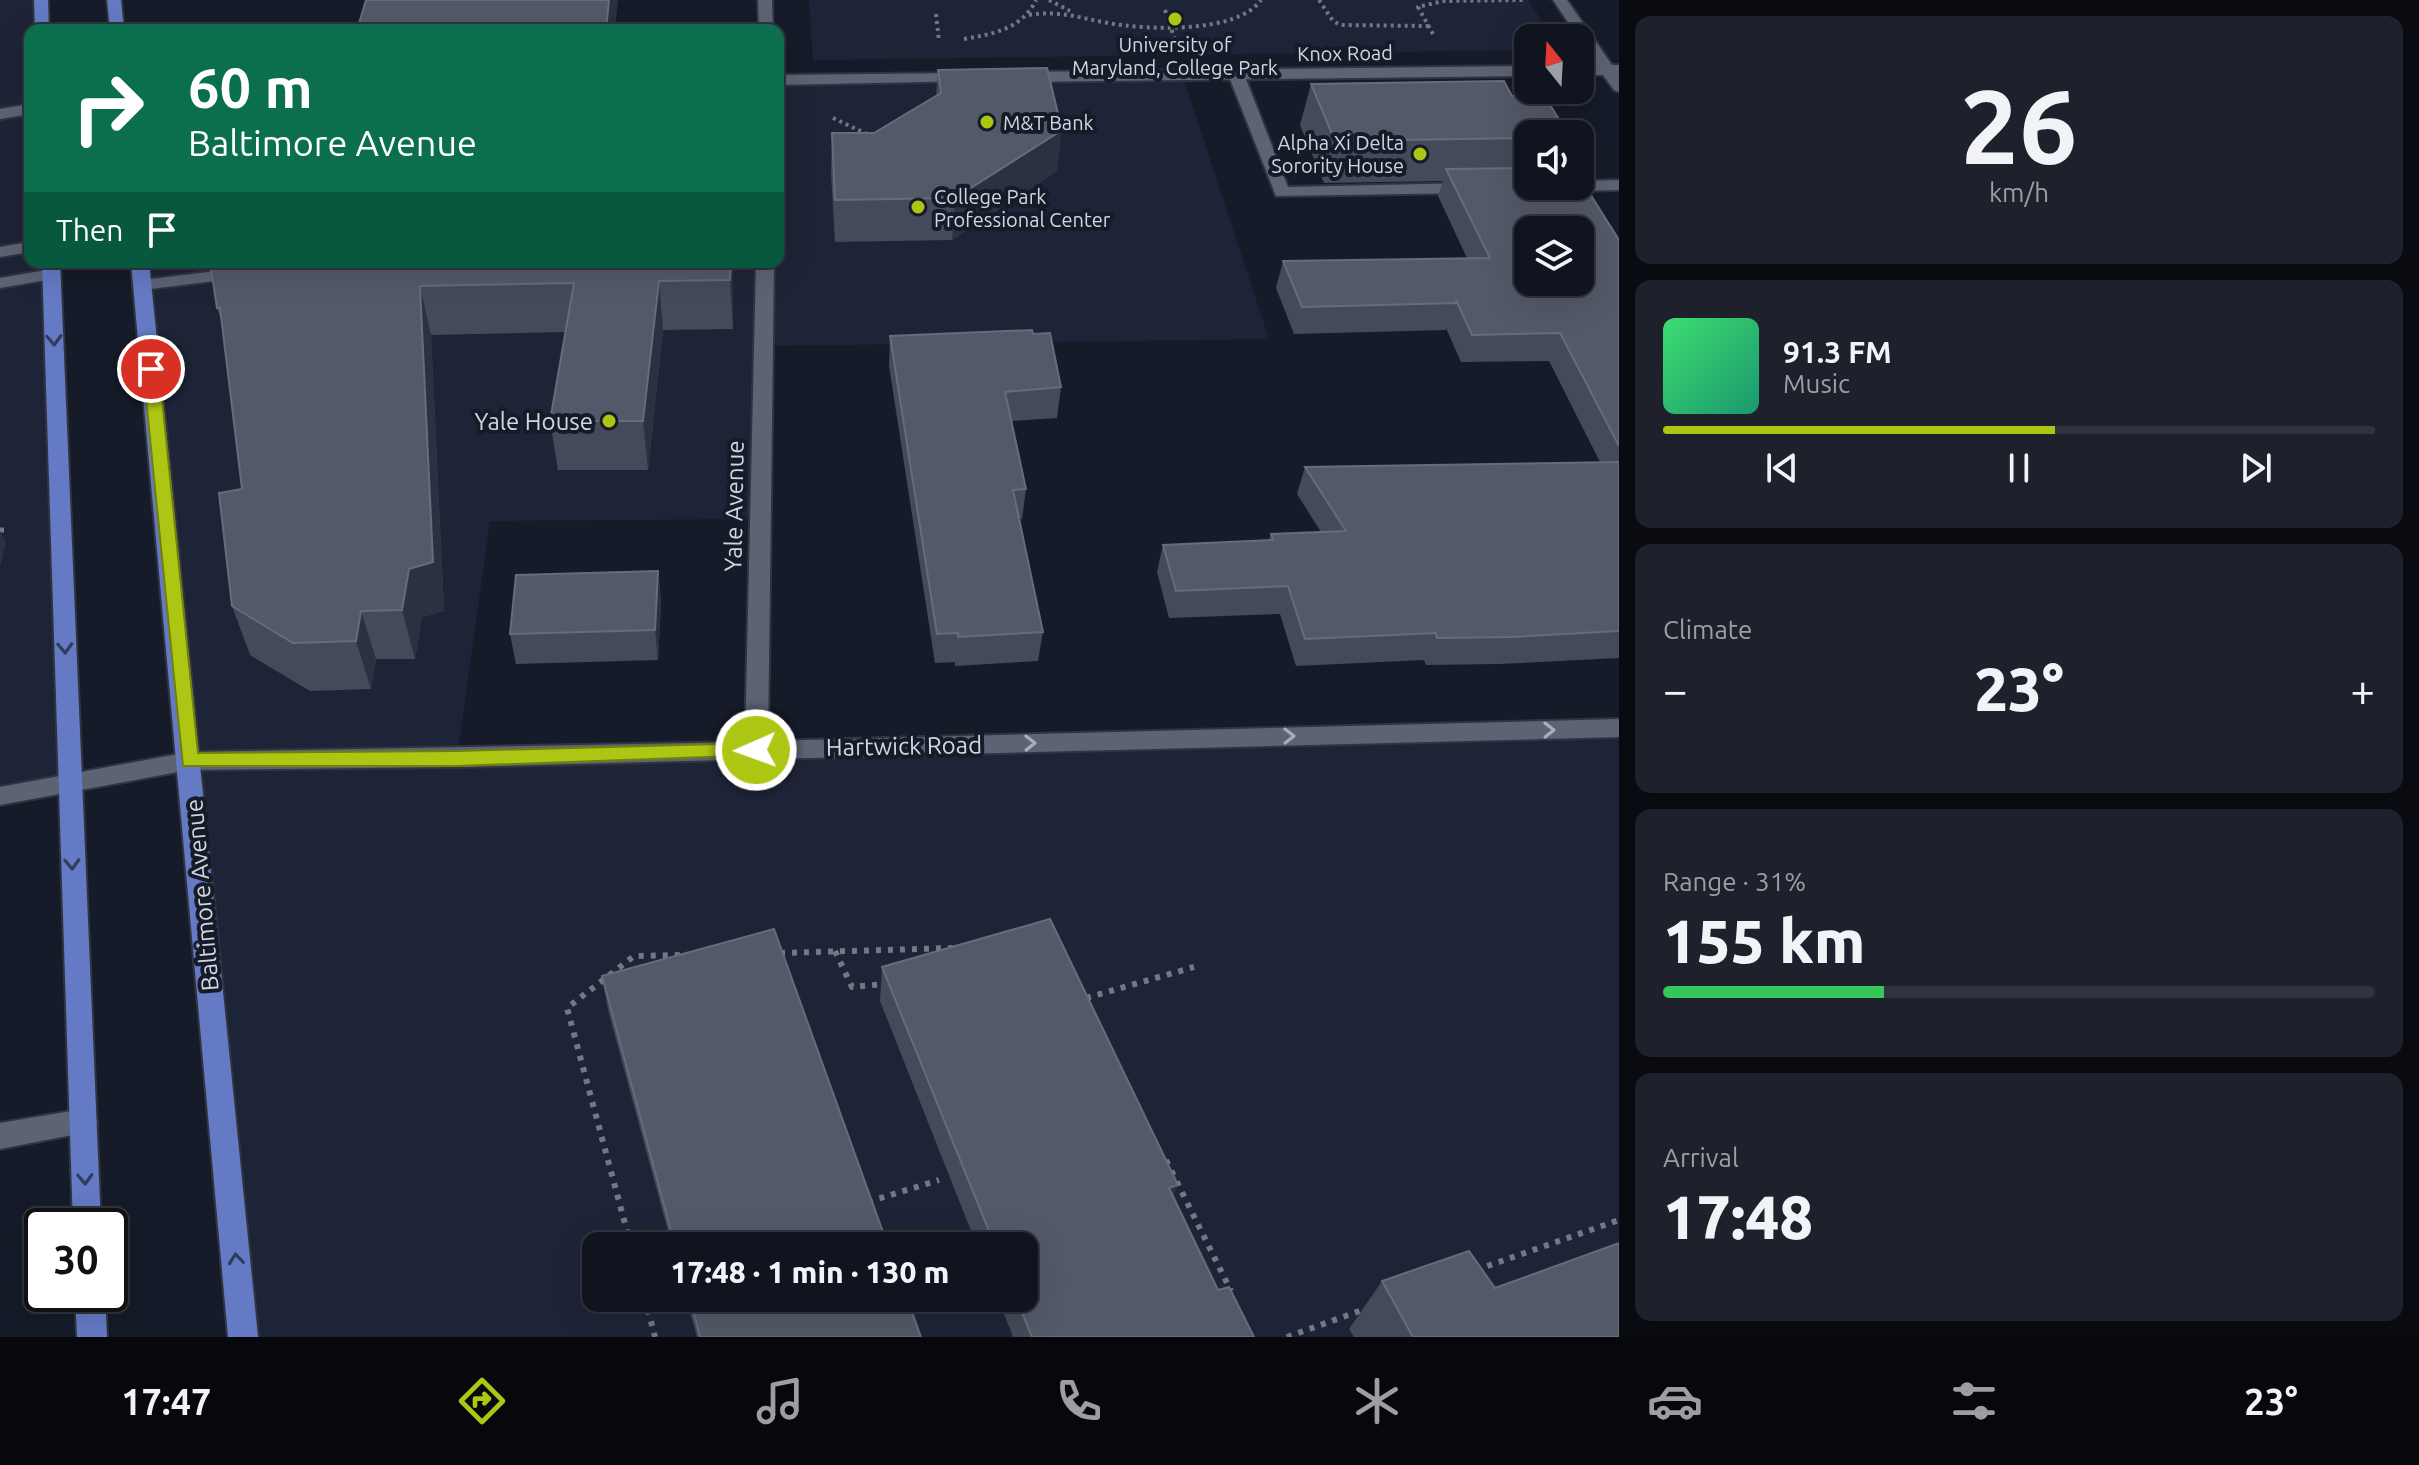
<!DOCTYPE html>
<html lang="en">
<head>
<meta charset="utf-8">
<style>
  :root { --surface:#10141f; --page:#1e212c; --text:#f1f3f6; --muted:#9c9ea4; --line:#30333d; --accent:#acc613 }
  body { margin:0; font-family:Ubuntu,sans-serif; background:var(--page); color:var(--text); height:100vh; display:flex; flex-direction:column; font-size:30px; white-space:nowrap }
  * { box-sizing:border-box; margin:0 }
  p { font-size:26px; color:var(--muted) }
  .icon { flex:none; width:44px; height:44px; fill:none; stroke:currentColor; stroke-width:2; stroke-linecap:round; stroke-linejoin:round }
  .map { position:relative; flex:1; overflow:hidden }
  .panel { display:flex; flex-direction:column; gap:16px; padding:16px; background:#090b11; width:800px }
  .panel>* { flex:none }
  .banner { position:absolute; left:24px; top:24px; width:760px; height:244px; border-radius:16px; box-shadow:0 8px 32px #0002,0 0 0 2px var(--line); background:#0b6e4f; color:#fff; overflow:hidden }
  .needle { width:52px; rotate:342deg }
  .controls { position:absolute; left:1514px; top:24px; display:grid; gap:16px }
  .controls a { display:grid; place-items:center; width:80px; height:80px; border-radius:16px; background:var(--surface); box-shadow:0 8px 32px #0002,0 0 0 2px var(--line); font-size:40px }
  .speed { position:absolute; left:24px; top:1208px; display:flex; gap:16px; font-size:40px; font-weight:700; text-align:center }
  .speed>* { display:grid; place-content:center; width:104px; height:104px; border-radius:50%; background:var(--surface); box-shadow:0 8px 32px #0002,0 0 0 2px var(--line); line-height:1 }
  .speed .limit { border:4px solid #111; border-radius:12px; background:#fff; color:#111 }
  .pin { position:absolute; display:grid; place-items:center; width:68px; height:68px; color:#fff; margin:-34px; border:4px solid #fff; border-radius:50%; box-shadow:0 2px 8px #0007 }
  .me { position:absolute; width:88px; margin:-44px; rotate:268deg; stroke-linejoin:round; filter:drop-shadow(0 0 6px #0008) }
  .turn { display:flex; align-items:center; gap:28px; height:168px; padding:0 32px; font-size:36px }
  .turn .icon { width:104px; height:104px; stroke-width:2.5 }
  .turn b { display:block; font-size:56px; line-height:68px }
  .then { display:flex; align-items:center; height:76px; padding:0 32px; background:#0003; gap:16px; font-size:30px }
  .big { font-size:60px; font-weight:800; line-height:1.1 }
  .panel .tile { flex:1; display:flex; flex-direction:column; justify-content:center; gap:12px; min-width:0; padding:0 28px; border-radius:16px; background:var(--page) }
  .panel .dial { align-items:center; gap:0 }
  .dial b { font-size:104px; line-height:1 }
  .song { display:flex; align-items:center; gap:24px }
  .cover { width:96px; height:96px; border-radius:12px; background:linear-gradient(135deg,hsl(140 70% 55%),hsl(160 70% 35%)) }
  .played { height:8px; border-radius:4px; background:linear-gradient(90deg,var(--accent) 55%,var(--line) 55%) }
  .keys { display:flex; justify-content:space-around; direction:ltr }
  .heat { display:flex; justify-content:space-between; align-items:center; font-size:44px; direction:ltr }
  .charge { height:12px; border-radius:6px; background:linear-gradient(90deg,#34c759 31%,var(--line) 0) }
  .trip { position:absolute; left:582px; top:1232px; width:456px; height:80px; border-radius:16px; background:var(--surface); box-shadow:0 8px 32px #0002,0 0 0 2px var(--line); font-weight:800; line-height:80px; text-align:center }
  .dock { display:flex; height:128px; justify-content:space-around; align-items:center; background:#06080c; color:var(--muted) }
  .dock .icon { width:56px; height:56px }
  .dock .selected { color:var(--accent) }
  .dock b { font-size:36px; color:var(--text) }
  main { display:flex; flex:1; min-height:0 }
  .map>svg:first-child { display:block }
  .built { fill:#1e2437; fill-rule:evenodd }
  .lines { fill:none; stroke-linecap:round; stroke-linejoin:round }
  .service-casing { stroke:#31343f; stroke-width:4 }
  .minor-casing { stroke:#31343f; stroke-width:4 }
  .tertiary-casing { stroke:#31343f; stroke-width:4 }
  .primary-casing { stroke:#31343f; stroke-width:4 }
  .path-far2 { stroke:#737884; stroke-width:4; stroke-dasharray:3 4; stroke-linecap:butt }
  .path-far1 { stroke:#737884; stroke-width:5; stroke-dasharray:4 6; stroke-linecap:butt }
  .path { stroke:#737884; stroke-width:6; stroke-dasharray:5 7; stroke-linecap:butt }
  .service { fill:#5c6374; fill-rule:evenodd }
  .minor { fill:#5c6374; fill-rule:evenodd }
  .tertiary { fill:#5c6374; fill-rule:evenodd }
  .primary { fill:#647ac4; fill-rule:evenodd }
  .wall { fill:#444a59 }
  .shaded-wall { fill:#2b3140 }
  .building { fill:#535968; stroke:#676c7a; stroke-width:2; fill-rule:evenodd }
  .oneway { stroke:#313c5f }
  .oneway2 { stroke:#a9aeba }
  .route { fill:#acc613; stroke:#70810c; stroke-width:2 }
  .poi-dot { fill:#acc613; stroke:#161b29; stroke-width:3 }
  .labels { text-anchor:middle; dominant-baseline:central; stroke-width:8; stroke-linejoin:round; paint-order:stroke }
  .far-poi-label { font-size:20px; fill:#d2d6e0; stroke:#161b29; text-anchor:start }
  .far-street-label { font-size:20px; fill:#d2d6e0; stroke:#161b29 }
  .poi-label { font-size:24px; fill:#d2d6e0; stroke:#161b29; text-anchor:end }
  .street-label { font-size:24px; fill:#d2d6e0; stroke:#161b29 }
</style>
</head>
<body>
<main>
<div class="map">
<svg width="1619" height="1337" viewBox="0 0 1619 1337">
  <rect width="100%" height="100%" fill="#161b29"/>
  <g class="built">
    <polygon points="0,0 41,0 42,30 30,30 30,262 52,262 69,786 0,793"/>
    <polygon points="809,0 1528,0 1553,38 1528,38 1528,50 813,60"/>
    <path d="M1182,74l87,265 -506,7 -3,173 -270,2 -33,237 1162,-30v609h-1375l-104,-1075h638v-182zM596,1246h428v52h-428z"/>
  </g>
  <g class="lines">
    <defs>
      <g id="service">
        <polygon points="1236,69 1244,74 1288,187 1470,183 1478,188 1470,193 1276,196 1228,74"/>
        <polygon points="1619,180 1619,190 1580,191 1572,186 1580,186 1580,181"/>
        <polygon points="30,242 30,252 0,257 0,247"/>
        <polygon points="240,268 246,269 249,273 246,277 143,290 134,285 143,280"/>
        <polygon points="52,269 61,274 58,278 0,288 0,278"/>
        <polygon points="83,1109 93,1113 97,1122 93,1131 0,1149 0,1123"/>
      </g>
      <g id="minor">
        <polygon points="758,0 772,0 773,30 759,30"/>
        <polygon points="1553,0 1567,0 1612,65 1619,65 1619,92 1614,90 1603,75 1580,75 1580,65 1597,65"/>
        <polygon points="1528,66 1528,76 1019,82 1011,77 1019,72"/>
        <polygon points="965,73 970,75 970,81 778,85 778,75"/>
        <polygon points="756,262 774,262 768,741 1619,719 1619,737 457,767 189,770 0,805 0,787 189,752 745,742"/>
      </g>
      <polygon id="tertiary" points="30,104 30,114 0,119 0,109"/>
      <g id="primary">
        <polygon points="34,0 48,0 49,30 35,30"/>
        <polygon points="107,0 121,0 124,30 110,30"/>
        <polygon points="42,262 60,262 101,1226 73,1226"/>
        <polygon points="131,262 149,262 258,1337 228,1337"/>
        <polygon points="75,1294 105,1294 107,1337 77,1337"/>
      </g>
    </defs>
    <use href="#service" class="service-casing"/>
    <use href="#minor" class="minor-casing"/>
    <use href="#tertiary" class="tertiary-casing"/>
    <use href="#primary" class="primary-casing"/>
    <g class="path-far2">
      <polyline points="1049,0 1070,11"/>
      <polyline points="1319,0 1333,21 1340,25 1429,26"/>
      <polyline points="1165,10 1175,40"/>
      <polyline points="936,14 939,41"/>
      <path d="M1029,15c29,-5 51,3 79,8 39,7 129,11 153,-23"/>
      <polyline points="1433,34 1418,7 1443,1 1524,0"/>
      <path d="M964,39c29,-5 58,-10 72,-39"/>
      <polyline points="833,118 867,134"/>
    </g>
    <polyline class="path-far1" points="0,530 8,530"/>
    <g class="path">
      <polyline points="835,951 852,987 884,984"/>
      <polyline points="780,953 953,948"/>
      <polyline points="1086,998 1194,967"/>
      <polyline points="1166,1160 1231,1291"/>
      <polyline points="868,1202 939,1180"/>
      <polyline points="631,1246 567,1008 634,956 686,955"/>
      <polyline points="1476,1270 1619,1220"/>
      <polyline points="645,1298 655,1337"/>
      <polyline points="1287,1337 1365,1309"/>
    </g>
    <use href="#service" class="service"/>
    <use href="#minor" class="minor"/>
    <use href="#tertiary" class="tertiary"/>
    <use href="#primary" class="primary"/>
  </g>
  <g class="wall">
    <polygon points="938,70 1057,171 952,240 835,242 831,174 832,133 874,133 936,96"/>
    <polygon points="1311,84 1528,134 1528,186 1619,240 1619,658 1499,664 1426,665 1424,660 1296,666 1280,614 1169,618 1157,572 1163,545 1269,540 1271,534 1321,532 1297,494 1305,467 1600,462 1549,361 1461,362 1446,328 1446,330 1294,334 1276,288 1283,261 1467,258 1438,196 1443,181 1324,183 1300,125"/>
    <polygon points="210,262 733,262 733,329 663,330 648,470 558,470 550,421 565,332 431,335 444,611 422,617 415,659 376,659 371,689 310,691 250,655 232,606 242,489 222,323 217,308"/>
    <polygon points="1033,334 1061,387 1057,418 1012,421 1026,489 1022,519 1019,519 1043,632 1038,661 955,666 955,662 935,663 889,366 890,336"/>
    <polygon points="658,571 661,601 658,660 516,664 510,634"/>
    <polygon points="882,967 1174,1196 1218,1290 1254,1337 1013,1337 998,1298 1024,1298 1024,1246 977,1246 880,1001"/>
    <polygon points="602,976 888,1246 672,1246 608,1010"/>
    <polygon points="1382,1281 1495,1288 1619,1337 1354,1337 1349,1329"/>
    <polygon points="686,1298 907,1298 921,1337 697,1337"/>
  </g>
  <g class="shaded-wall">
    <polygon points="609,0 618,0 615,30 606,30"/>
    <polygon points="1062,130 1057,171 952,240 955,198"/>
    <polygon points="731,262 733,262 733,329 730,280"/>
    <polygon points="659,281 663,330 648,470 643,421"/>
    <polygon points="420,286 431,335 444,611 422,617 415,659 402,610"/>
    <polygon points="0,531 6,543 0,567"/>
    <polygon points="658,571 661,601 658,660 655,630"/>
    <polygon points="361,611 376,659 371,689 356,641"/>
    <polygon points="1178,1185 1166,1215 1169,1188"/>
  </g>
  <g class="building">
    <polygon points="366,0 609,0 606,30 357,30"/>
    <polygon points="1047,68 1062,130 955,198 835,200 832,133 874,133 909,112 941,93 938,70"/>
    <polygon points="1504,81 1512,96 1544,95 1568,134 1528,134 1528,138 1335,141 1311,84"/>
    <path d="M1528,168v18h52v-8l39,62v206l-59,-113 -88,2 -16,-35v3l-154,4 -19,-46 207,-3 -44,-89zM1528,230h52v52h-52z"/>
    <polygon points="210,262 731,262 730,280 659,281 643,421 550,421 574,283 420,286 433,562 409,569 402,610 361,611 356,641 293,643 232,606 219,493 242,489 220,308 217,308"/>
    <polygon points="1032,330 1033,334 1050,333 1061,387 1005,392 1026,489 1013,490 1043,632 958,637 958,633 937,634 890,336"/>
    <polygon points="1619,462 1619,631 1512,637 1437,638 1436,633 1305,639 1288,586 1176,591 1163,545 1273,540 1271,534 1346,531 1305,467"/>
    <polygon points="658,571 655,630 510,634 516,575"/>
    <polygon points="1050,919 1178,1185 1169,1188 1218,1290 1229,1287 1254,1337 1032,1337 1016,1298 1024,1298 1024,1246 995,1246 882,967"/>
    <polygon points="774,929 888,1246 675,1246 602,976"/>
    <polygon points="1619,1243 1619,1337 1413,1337 1382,1281 1469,1251 1495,1288"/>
    <polygon points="690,1298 907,1298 921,1337 700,1337"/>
  </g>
  <defs><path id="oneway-chevron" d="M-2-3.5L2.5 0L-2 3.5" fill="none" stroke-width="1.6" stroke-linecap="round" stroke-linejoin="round" transform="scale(2)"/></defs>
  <g class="oneway">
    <use href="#oneway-chevron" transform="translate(54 340) rotate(88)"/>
    <use href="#oneway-chevron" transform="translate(65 648) rotate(88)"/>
    <use href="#oneway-chevron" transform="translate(72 864) rotate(88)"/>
    <use href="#oneway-chevron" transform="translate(85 1179) rotate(88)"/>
    <use href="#oneway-chevron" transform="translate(236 1259) rotate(-96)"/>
  </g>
  <g class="oneway2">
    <use href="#oneway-chevron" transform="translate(1549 730) rotate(-1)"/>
    <use href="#oneway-chevron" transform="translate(1289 736) rotate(-1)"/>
    <use href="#oneway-chevron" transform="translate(1030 743) rotate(-1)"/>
  </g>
  <polygon class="route" points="151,364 159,369 198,753 457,751 756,743 762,745 765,750 762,755 457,766 183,766 143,369"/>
  <g class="poi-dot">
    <circle cx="1175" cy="19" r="8"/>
    <circle cx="987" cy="122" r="8"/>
    <circle cx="1420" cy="154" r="8"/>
    <circle cx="918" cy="207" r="8"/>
    <circle cx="609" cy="421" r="8"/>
  </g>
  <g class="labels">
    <g class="far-poi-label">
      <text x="1175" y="44" text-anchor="middle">University of<tspan x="1175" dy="23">Maryland, College Park</tspan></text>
      <text x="1003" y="122">M&amp;T Bank</text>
      <text x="1404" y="142" text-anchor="end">Alpha Xi Delta<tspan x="1404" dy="23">Sorority House</tspan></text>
      <text x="934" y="196">College Park<tspan x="934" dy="23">Professional Center</tspan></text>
    </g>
    <g class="far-street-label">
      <text transform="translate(1345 53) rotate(-1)">Knox Road</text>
    </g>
    <g class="poi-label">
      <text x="593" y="421">Yale House</text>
    </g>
    <g class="street-label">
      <text transform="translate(734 506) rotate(-89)">Yale Avenue</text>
      <text transform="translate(904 746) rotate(-1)">Hartwick Road</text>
      <text transform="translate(202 895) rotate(-95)">Baltimore Avenue</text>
    </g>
  </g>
</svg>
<div class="controls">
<a><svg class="needle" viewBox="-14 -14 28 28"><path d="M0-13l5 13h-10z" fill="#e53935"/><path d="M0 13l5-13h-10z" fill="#9c9ea4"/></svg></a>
<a><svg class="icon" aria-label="sound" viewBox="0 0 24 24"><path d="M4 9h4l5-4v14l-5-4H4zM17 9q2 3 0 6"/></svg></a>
<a><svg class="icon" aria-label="layers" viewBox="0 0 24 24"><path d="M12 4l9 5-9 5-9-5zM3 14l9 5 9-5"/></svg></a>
</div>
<div class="speed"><div class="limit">30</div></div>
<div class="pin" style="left:151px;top:369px;background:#d93025"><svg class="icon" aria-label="arrive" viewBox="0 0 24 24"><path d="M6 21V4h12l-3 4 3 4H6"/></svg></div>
<svg class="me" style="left:756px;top:750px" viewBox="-20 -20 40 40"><circle r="17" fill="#acc613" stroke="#fff" stroke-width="3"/><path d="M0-11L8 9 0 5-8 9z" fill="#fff"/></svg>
<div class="trip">17:48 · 1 min · 130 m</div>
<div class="banner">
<div class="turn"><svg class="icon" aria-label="right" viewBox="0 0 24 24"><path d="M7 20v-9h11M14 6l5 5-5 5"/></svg><div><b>60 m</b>Baltimore Avenue</div></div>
<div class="then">Then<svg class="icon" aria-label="arrive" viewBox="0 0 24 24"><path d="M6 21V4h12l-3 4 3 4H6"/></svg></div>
</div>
</div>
<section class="panel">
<div class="tile dial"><b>26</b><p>km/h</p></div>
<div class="tile">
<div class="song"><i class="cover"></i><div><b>91.3 FM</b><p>Music</p></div></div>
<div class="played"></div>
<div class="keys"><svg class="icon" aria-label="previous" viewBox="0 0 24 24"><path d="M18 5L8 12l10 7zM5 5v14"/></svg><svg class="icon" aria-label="pause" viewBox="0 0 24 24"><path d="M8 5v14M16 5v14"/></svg><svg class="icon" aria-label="next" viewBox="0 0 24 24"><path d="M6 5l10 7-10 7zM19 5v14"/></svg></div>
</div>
<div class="tile"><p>Climate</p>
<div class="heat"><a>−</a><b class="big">23°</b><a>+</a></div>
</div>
<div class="tile"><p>Range · 31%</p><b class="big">155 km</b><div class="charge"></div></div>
<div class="tile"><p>Arrival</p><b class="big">17:48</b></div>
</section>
</main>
<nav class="dock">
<b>17:47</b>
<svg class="icon selected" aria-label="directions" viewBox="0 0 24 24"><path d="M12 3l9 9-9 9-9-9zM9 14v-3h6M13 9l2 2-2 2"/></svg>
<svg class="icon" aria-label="music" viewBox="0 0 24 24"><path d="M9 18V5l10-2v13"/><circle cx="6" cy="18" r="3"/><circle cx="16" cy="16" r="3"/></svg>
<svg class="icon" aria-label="phone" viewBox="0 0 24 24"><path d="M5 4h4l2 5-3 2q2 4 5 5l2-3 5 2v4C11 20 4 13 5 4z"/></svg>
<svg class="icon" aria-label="climate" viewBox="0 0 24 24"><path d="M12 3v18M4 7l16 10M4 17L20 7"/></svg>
<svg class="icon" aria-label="car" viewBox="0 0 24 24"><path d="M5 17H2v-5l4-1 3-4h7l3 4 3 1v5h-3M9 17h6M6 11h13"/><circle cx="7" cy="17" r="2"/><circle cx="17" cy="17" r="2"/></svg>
<svg class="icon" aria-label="filters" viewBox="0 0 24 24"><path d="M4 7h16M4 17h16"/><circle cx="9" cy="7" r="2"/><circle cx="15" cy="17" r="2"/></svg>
<b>23°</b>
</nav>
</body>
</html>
